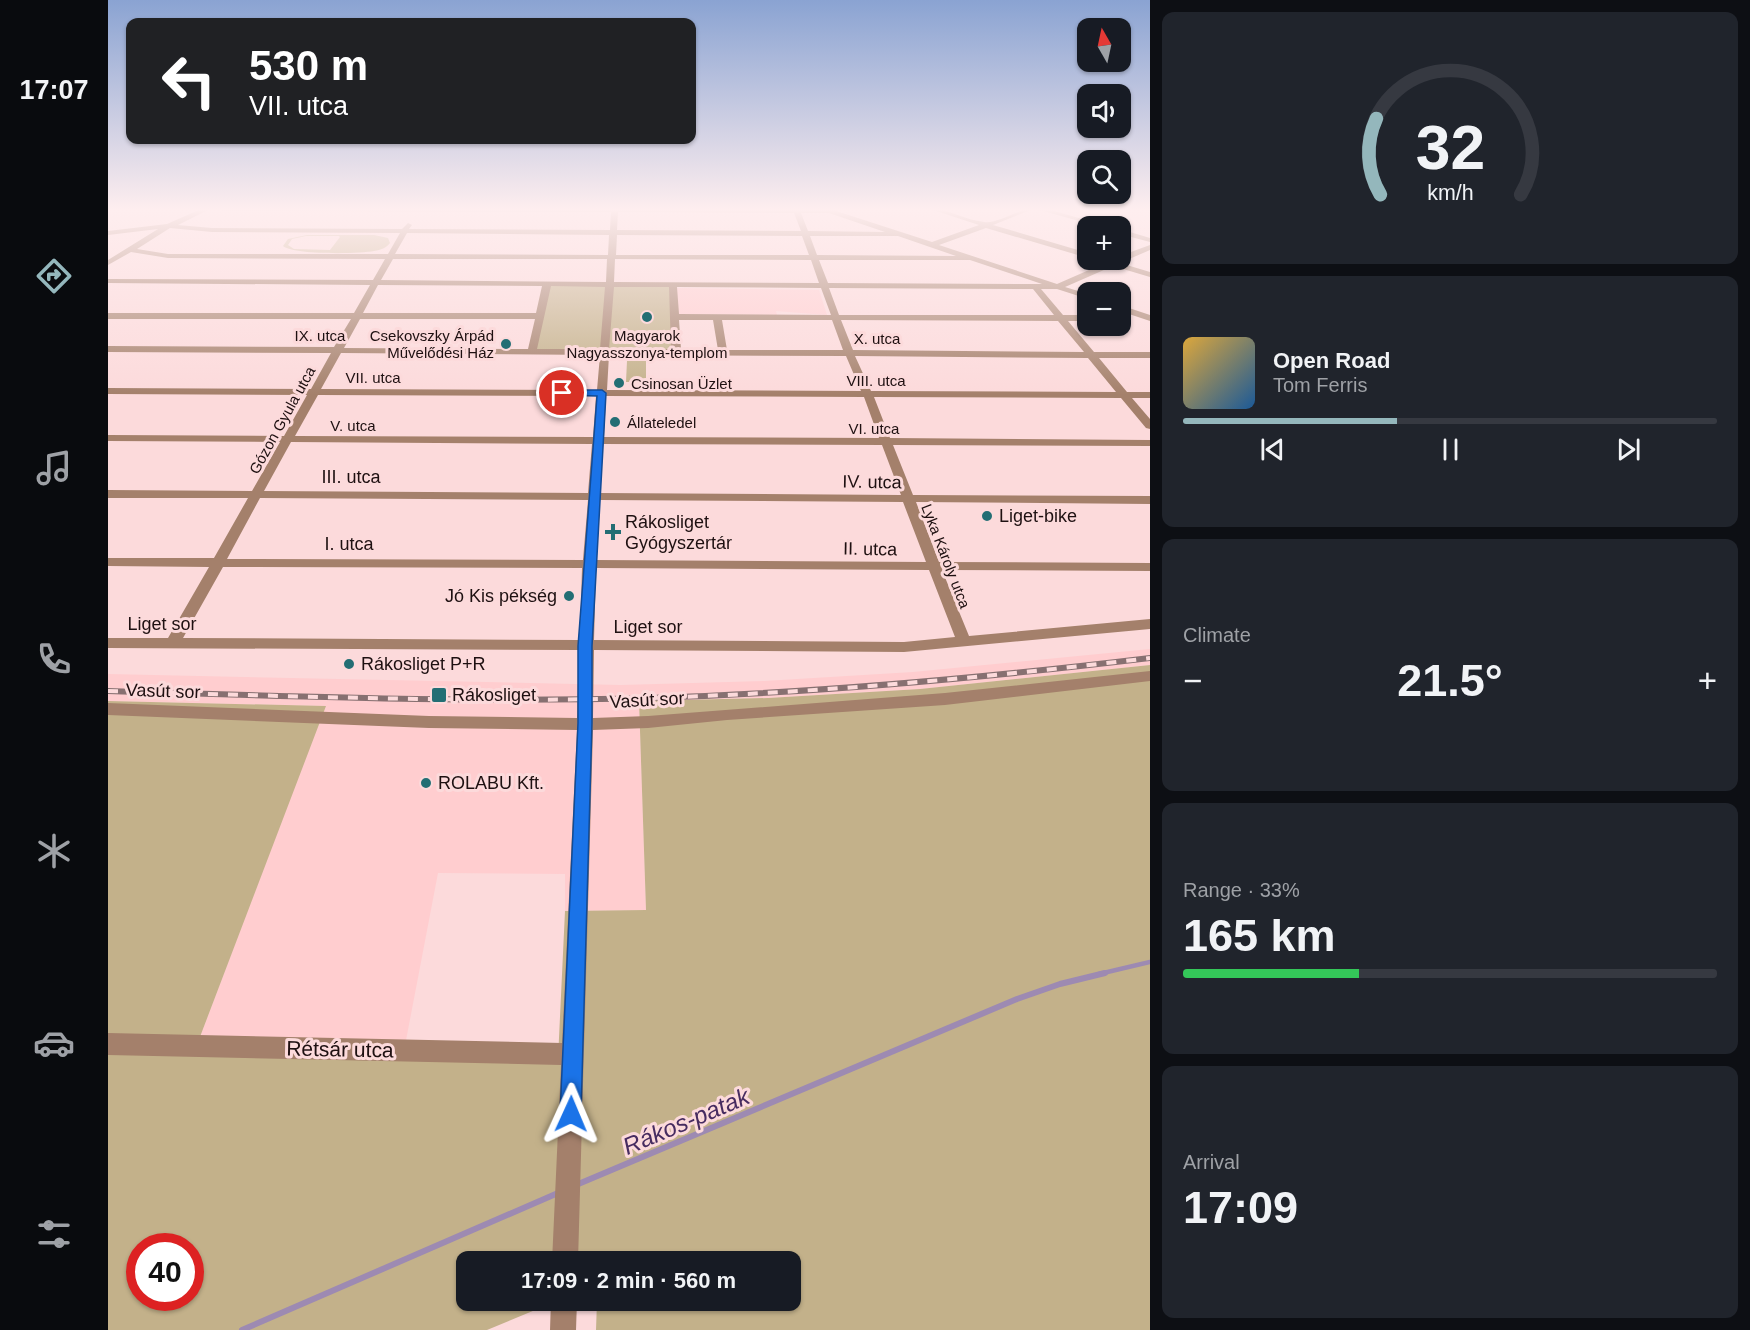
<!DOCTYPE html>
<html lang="en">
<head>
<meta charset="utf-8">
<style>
  :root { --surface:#171b24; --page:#20242c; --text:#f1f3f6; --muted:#9ea1a6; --line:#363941; --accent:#94b7bc }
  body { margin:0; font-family:Helvetica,sans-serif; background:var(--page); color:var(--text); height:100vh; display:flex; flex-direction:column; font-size:22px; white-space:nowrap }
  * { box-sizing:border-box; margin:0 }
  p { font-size:20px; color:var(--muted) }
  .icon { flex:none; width:33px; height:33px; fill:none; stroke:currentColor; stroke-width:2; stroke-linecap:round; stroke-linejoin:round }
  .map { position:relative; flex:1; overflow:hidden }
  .side { display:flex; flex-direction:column; gap:12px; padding:12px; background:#0d0f14; width:600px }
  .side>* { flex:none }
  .guide { position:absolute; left:18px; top:18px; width:570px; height:126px; border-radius:12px; box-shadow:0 2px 4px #0004; background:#202124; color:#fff; overflow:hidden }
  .needle { width:39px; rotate:351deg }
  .buttons { position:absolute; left:969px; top:18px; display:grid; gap:12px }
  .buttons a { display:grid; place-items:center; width:54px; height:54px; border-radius:12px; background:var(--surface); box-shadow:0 2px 4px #0004; font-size:30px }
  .speed { position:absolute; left:18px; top:1233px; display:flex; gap:12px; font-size:30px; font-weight:700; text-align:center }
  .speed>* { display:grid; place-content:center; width:78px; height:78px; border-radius:50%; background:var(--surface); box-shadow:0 2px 4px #0004; line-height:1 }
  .speed .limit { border:9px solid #d22; background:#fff; color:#111 }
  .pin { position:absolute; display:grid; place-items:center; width:51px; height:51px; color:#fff; margin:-26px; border:3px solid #fff; border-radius:50%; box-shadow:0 2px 6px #0007 }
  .me { position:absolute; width:66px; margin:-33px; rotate:1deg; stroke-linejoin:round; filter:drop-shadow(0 0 4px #0008) }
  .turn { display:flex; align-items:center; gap:21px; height:126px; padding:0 24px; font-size:27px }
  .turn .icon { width:78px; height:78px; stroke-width:2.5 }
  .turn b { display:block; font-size:42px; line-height:51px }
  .big { font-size:45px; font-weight:600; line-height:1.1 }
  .side .tile { flex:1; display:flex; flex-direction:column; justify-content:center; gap:9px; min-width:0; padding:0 21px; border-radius:12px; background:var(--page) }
  .side .dial { align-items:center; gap:0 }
  .dial svg { height:156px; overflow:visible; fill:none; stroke:var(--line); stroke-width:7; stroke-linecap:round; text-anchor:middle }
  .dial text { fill:var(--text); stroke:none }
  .song { display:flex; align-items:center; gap:18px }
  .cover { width:72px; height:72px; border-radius:9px; background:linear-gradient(135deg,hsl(40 70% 55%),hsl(210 70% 35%)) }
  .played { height:6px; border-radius:3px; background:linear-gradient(90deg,var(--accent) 40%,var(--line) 40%) }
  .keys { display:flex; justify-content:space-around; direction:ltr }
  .heat { display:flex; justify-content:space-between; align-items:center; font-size:33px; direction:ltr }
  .charge { height:9px; border-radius:4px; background:linear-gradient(90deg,#34c759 33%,var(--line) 0) }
  .trip { position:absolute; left:348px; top:1251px; width:345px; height:60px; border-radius:12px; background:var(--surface); box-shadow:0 2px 4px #0004; font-weight:600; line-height:60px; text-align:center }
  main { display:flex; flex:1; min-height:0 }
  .tabs { display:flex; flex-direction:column; width:108px; justify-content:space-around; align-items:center; background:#090b0e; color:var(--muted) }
  .tabs .icon { width:42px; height:42px }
  .tabs .active { color:var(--accent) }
  .tabs b { font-size:27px; color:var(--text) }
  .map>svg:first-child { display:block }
  .built { fill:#ffcdcf }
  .green { fill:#c3b18a; fill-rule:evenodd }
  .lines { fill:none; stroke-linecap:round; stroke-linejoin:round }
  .stream-far1 { stroke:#9d8ab2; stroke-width:4.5 }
  .stream { stroke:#9d8ab2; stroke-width:6 }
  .minor { fill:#a4806b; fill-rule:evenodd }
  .rail-casing { stroke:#877071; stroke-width:6 }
  .rail { stroke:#fcdadb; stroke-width:4; stroke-dasharray:10; stroke-linecap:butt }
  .route { fill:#1a73e8; stroke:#114b97; stroke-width:1.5 }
  .poi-dot { fill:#236e74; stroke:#fcdadb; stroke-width:2 }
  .labels { text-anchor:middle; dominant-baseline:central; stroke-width:6; stroke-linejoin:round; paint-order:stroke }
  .far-street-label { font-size:15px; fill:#1e1011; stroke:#fcdadb }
  .far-poi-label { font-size:15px; fill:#1e1011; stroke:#fcdadb; text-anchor:start }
  .street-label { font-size:18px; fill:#1e1011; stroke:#fcdadb }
  .poi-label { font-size:18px; fill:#1e1011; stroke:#fcdadb; text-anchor:start }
  .near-street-label { font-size:21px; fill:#1e1011; stroke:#fcdadb }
  .near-water-label { font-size:24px; font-style:italic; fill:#472c60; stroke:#fcdadb }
</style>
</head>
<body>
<main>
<nav class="tabs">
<b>17:07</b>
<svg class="icon active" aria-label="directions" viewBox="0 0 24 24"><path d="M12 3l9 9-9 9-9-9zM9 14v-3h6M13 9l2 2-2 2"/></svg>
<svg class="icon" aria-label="music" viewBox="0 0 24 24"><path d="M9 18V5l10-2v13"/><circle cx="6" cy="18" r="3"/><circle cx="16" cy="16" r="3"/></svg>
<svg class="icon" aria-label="phone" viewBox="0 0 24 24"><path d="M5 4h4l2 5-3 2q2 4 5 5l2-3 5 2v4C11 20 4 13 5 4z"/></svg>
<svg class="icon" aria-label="climate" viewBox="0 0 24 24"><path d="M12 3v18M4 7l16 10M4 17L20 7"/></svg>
<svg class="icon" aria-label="car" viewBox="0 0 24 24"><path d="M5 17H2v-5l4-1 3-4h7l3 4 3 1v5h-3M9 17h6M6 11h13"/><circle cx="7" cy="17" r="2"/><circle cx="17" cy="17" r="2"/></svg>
<svg class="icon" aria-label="filters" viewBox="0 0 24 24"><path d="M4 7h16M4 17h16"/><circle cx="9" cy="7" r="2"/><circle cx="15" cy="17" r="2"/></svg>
</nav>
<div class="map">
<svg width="1042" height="1330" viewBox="0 0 1042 1330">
  <rect width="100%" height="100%" fill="#fcdadb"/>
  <g class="built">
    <polygon points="569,288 711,290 719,315 668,311 669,315 569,314"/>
    <polygon points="1042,649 1042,665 812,689 660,698 531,701 538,910 457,911 457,874 330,873 295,1056 87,1050 217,706 0,701 0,674 513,685 656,681 805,672"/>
  </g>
  <g class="green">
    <path d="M199,235h67l14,3 2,5c-4,5 -9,7 -16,8 -15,3 -81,4 -91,-5l5,-7zM198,236h33l1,1 -10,13 -36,-1 -6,-4 4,-6z"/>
    <polygon points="439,284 565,285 568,352 424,350"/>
    <polygon points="519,361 538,361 538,382 518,382"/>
    <path d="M1042,665v665h-554l1,-29 193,-1v-38h-324v38l91,1 -70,29h-379v-629l218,5 -131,344 363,9 7,-148 81,-1 -7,-209 129,-3 152,-9zM32,1246h50v52h-50z"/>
  </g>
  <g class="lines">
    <polyline class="stream-far1" points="991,974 1042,962"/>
    <g class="stream">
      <polyline points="468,1185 909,999 952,984 997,973"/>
      <polyline points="134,1330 450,1193"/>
    </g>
    <g class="minor">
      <path d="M93,209h9l-32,16 34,3 190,1 6,-6 4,2 -3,4 201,1 1,-18 -387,-1 -4,-2h610l102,33 47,-17 -49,-16c19,0 35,11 54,13 14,2 33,-13 49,-13l-40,16 95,28v5l-102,-30 -47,17 118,39 48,-21v-3h15v-4l30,-11v5l-30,13 30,9v5l-37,-11 -48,21 23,7v5l-31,-10h-16l22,26h25v6h-20l26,31h56v6h-51l28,34h23v6h-18l18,21v10l-4,-1 -25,-30 -247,-1 16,41 260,2v6l-257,-1 20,50 237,1v8l-234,-2 23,60 211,1v8l-208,-1 27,66 181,-17v10l-246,23 -310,-2 -1,68 55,-2 297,-23 205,-22v10l-205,24 -218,15 -79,8 -55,2 -15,532h-26l9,-197 -453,-10v-22l454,10 15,-313 -148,-2 -321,-13v-12l321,13 148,2 2,-68 -471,-2v-10h60l41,-71 -101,-1v-8h106l34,-60h-140v-8l144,1 28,-49 -172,-1v-6l176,1 23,-41 -199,-1v-6l203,1 20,-36 -223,-1v-6l226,1 17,-28h-243v-6h246l16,-28 -262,-2v-4l265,1 12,-21 -217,-1 -37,-6 -23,13v-5l50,-31 -50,6v-4l59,-7zM510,212l176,1 7,18 -184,-1zM693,213h28l56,19 -77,-1zM62,228l42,4 188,1 -12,21h-220l-31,-5zM299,233l202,2 -1,20 -213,-1zM509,235l185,1 7,19h-193zM702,236h88l58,20 -139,-1zM285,259h214l-1,23 -225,-2zM507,259l196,1 8,23 -205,-1zM711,260h151l72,24 -214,-1zM270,285l164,1 -6,27h-173zM443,286l54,1 -5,62h-63zM506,287h55l2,62h-62zM569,287l144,1 10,27 -152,-1zM721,288l204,1 21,26h-215zM252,319h175l-7,30 -184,-1zM571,320h34l5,30 -37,-1zM614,320h110l11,30h-116zM733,320l217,1 26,31 -231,-2zM233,353l259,2 -3,35 -276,-1zM501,355l237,1 15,35 -254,-1zM747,356l233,2 28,34 -245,-1zM210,395l278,1 -3,41 -298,-1zM498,396l258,1 15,41 -275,-1zM183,442l301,2 -4,49 -324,-2zM495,444l279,1 19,50 -301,-2zM152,498l328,2 -5,60 -356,-1zM492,500l303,2 23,60 -330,-2zM115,567l359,1 -2,72 -397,-2zM488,568l333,2 26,67 -51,5 -310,-2z"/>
      <polygon points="928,209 939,209 999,226 989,226"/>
      <polygon points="1037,209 1042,209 1042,211 1039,210"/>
      <polygon points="1012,229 1042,238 1042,242 1012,234"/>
      <polygon points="1012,305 1042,315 1042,321 1012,311"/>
      <polygon points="443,1300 469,1300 468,1330 442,1330"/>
    </g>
    <defs>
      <path id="rail" d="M0,691c180,5 360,12 540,7 168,-5 335,-20 502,-40"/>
    </defs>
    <use href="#rail" class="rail-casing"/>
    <use href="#rail" class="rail"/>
  </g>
  <linearGradient id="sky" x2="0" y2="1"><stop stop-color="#8aa3d2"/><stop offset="0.53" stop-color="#feeeef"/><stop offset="1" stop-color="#feeeef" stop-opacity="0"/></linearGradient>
  <rect width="1042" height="395" fill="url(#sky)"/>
  <polygon class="route" points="454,390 494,390 498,393 484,646 484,723 473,1114 470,1122 463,1125 456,1122 452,1114 470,723 470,646 489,396 451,395 450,393"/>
  <g class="poi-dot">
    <circle cx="539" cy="317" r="6"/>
    <circle cx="398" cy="344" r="6"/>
    <circle cx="511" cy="383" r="6"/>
    <circle cx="507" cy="422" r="6"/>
    <circle cx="879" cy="516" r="6"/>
    <path d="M502 523h6v6h6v6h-6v6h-6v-6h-6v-6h6z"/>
    <circle cx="461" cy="596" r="6"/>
    <circle cx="241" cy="664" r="6"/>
    <rect x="323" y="687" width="16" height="16" rx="3"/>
    <circle cx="318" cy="783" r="6"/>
  </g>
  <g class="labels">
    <g class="far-street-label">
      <text x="212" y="335">IX. utca</text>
      <text x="769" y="338">X. utca</text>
      <text x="265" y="377">VII. utca</text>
      <text x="768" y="380">VIII. utca</text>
      <text transform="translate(174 420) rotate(-61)">Gózon Gyula utca</text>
      <text x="245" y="425">V. utca</text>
      <text x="766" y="428">VI. utca</text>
      <text transform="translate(838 556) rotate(69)">Lyka Károly utca</text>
    </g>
    <g class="far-poi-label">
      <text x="386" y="335" text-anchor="end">Csekovszky Árpád<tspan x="386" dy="17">Művelődési Ház</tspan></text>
      <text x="539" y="335" text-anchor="middle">Magyarok<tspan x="539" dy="17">Nagyasszonya-templom</tspan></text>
      <text x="523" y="383">Csinosan Üzlet</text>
      <text x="519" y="422">Állateledel</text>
    </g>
    <g class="street-label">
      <text x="243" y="477">III. utca</text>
      <text transform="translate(764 482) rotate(1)">IV. utca</text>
      <text x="241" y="544">I. utca</text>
      <text transform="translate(762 549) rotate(1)">II. utca</text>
      <text x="54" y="624">Liget sor</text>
      <text x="540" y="627">Liget sor</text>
      <text transform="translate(55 691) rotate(2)">Vasút sor</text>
      <text transform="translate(539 700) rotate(-3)">Vasút sor</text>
    </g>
    <g class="poi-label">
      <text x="891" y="516">Liget-bike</text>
      <text x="517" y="522">Rákosliget<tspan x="517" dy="21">Gyógyszertár</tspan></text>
      <text x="449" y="596" text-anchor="end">Jó Kis pékség</text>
      <text x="253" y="664">Rákosliget P+R</text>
      <text x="344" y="695">Rákosliget</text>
      <text x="330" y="783">ROLABU Kft.</text>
    </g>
    <g class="near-street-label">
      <text transform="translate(232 1049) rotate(1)">Rétsár utca</text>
    </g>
    <g class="near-water-label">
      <text transform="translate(578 1121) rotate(-23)">Rákos-patak</text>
    </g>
  </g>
</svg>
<div class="buttons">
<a><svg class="needle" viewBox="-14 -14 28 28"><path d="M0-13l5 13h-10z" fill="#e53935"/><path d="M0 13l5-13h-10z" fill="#9ea1a6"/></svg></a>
<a><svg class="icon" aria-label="sound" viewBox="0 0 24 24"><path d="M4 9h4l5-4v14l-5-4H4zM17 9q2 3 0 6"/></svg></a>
<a><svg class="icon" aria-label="search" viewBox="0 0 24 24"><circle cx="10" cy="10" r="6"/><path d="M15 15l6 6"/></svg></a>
<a>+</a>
<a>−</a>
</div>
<div class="speed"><div class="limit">40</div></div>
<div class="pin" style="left:454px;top:393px;background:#d93025"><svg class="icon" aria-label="arrive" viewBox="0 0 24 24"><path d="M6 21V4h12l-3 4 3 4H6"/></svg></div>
<svg class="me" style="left:463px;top:1114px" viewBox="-20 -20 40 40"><path d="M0-17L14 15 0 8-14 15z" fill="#1a73e8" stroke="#fff" stroke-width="4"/></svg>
<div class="trip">17:09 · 2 min · 560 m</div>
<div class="guide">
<div class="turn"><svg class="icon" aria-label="left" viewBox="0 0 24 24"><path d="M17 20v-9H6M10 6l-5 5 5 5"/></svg><div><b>530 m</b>VII. utca</div></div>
</div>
</div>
<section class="side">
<div class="tile dial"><svg viewBox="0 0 100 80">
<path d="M14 69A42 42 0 1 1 86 69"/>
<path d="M14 69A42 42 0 0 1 12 30" stroke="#94b7bc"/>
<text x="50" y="56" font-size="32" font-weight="700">32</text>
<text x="50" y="72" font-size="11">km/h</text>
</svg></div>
<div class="tile">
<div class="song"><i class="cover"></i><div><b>Open Road</b><p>Tom Ferris</p></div></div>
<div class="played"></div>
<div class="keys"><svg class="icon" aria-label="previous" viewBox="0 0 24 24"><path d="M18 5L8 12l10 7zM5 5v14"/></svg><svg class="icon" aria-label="pause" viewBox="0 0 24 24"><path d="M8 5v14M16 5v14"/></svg><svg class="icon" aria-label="next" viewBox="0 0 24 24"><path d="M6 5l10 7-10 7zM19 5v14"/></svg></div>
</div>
<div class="tile"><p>Climate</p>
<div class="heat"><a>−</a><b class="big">21.5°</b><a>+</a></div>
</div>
<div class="tile"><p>Range · 33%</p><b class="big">165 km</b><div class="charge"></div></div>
<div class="tile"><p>Arrival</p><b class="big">17:09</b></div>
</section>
</main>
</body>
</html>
